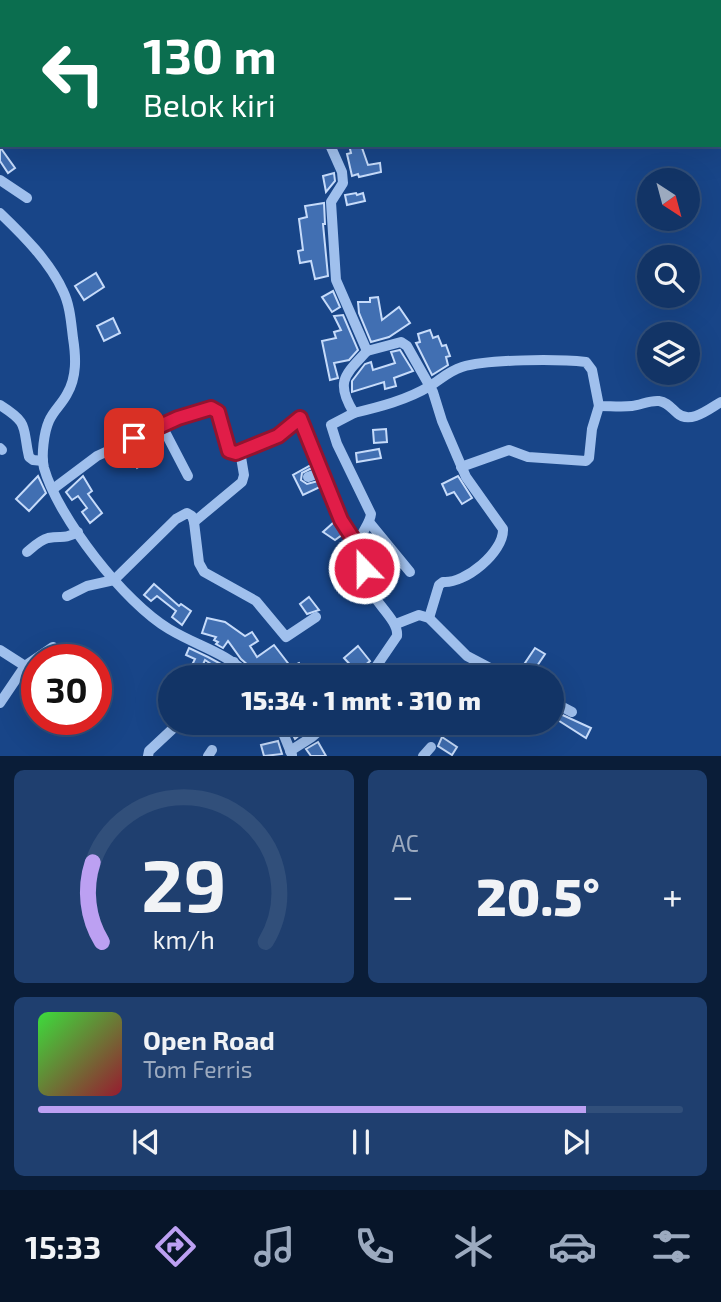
<!DOCTYPE html>
<html lang="id">
<head>
<meta charset="utf-8">
<style>
  :root { --surface:#123466; --page:#1f3f6f; --text:#f1f3f6; --muted:#9caabf; --line:#314f7a; --accent:#bca0f2 }
  body { margin:0; font-family:"Exo 2",sans-serif; background:var(--page); color:var(--text); height:100vh; display:flex; flex-direction:column; font-size:26px; white-space:nowrap }
  * { box-sizing:border-box; margin:0 }
  p { font-size:23px; color:var(--muted) }
  .icon { flex:none; width:38px; height:38px; fill:none; stroke:currentColor; stroke-width:2; stroke-linecap:round; stroke-linejoin:round }
  .map { position:relative; height:756px; overflow:hidden }
  .panel { display:flex; flex-direction:column; gap:14px; padding:14px; background:#0a1d38; flex:1 }
  .panel>* { flex:none }
  .banner { position:absolute; left:0px; top:0px; width:721px; height:147px; box-shadow:0 7px 28px #0002,0 0 0 2px var(--line); background:#0b6e4f; color:#fff; overflow:hidden }
  .needle { width:46px; rotate:144deg }
  .tools { position:absolute; left:637px; top:168px; display:grid; gap:14px }
  .tools a { display:grid; place-items:center; width:63px; height:63px; border-radius:50%; background:var(--surface); box-shadow:0 7px 28px #0002,0 0 0 2px var(--line); font-size:35px }
  .speed { position:absolute; left:21px; top:644px; display:flex; gap:14px; font-size:35px; font-weight:700; text-align:center }
  .speed>* { display:grid; place-content:center; width:91px; height:91px; border-radius:50%; background:var(--surface); box-shadow:0 7px 28px #0002,0 0 0 2px var(--line); line-height:1 }
  .speed .limit { border:10px solid #d22; background:#fff; color:#111 }
  .pin { position:absolute; display:grid; place-items:center; width:60px; height:60px; color:#fff; margin:-30px; border-radius:14px; box-shadow:0 4px 10px #0006 }
  .me { position:absolute; width:77px; margin:-38px; rotate:338deg; stroke-linejoin:round; filter:drop-shadow(0 0 5px #0008) }
  .turn { display:flex; align-items:center; gap:24px; height:147px; padding:0 28px; font-size:32px }
  .turn .icon { width:91px; height:91px; stroke-width:2.5 }
  .turn b { display:block; font-size:49px; line-height:60px }
  .big { font-size:52px; font-weight:800; line-height:1.1 }
  .panel .tile { flex:1; display:flex; flex-direction:column; justify-content:center; gap:10px; min-width:0; padding:0 24px; border-radius:10px; background:var(--page) }
  .panel .dial { align-items:center; gap:0 }
  .dial svg { height:182px; overflow:visible; fill:none; stroke:var(--line); stroke-width:7; stroke-linecap:round; text-anchor:middle }
  .dial text { fill:var(--text); stroke:none }
  .song { display:flex; align-items:center; gap:21px }
  .cover { width:84px; height:84px; border-radius:10px; background:linear-gradient(135deg,hsl(120 70% 55%),hsl(350 70% 35%)) }
  .played { height:7px; border-radius:4px; background:linear-gradient(90deg,var(--accent) 85%,var(--line) 85%) }
  .keys { display:flex; justify-content:space-around; direction:ltr }
  .heat { display:flex; justify-content:space-between; align-items:center; font-size:38px; direction:ltr }
  .panel .tiles { flex:1; display:grid; gap:14px; grid-template-columns:1fr 1fr }
  .tile:last-child { grid-column:span 2 }
  .trip { position:absolute; left:158px; top:665px; width:406px; height:70px; border-radius:35px; background:var(--surface); box-shadow:0 7px 28px #0002,0 0 0 2px var(--line); font-weight:800; line-height:70px; text-align:center }
  .menu { display:flex; height:112px; justify-content:space-around; align-items:center; background:#071529; color:var(--muted) }
  .menu .icon { width:49px; height:49px }
  .menu .current { color:var(--accent) }
  .menu b { font-size:32px; color:var(--text) }
  .map>svg:first-child { display:block }
  .building { fill:#416fb2; stroke:#c6dbfa; stroke-width:2 }
  .lines { fill:none; stroke-linecap:round; stroke-linejoin:round }
  .minor { stroke:#a0c0ed; stroke-width:10 }
  .highway { stroke:#fff; stroke-width:14 }
  .route-casing { stroke:#92132f; stroke-width:18 }
  .route { stroke:#e11d48; stroke-width:12 }
</style>
</head>
<body>
<div class="map">
<svg width="721" height="756" viewBox="0 0 721 756">
  <rect width="100%" height="100%" fill="#184588"/>
  <g class="building">
    <polygon points="349,145 361,145 368,165 380,163 381,172 359,177 358,174 352,176 347,154 351,153"/>
    <polygon points="0,147 15,168 8,173 0,161"/>
    <polygon points="334,173 335,181 326,192 323,176"/>
    <polygon points="356,193 357,195 363,193 365,201 347,205 345,195"/>
    <polygon points="324,203 325,224 323,224 328,276 315,279 311,261 300,263 298,251 303,250 299,219 307,217 305,206"/>
    <polygon points="96,273 104,287 84,300 75,286"/>
    <polygon points="333,291 340,307 332,312 322,297"/>
    <polygon points="378,297 382,320 399,307 410,323 389,337 371,342 359,313 358,302 370,302 370,298"/>
    <polygon points="343,315 358,350 349,360 334,363 338,378 330,380 322,341 336,338 334,332 341,330 334,316"/>
    <polygon points="113,318 120,333 104,341 97,326"/>
    <polygon points="430,330 433,338 438,336 442,346 446,345 450,356 446,357 448,365 432,375 416,343 420,342 418,334"/>
    <polygon points="400,350 413,371 394,378 396,386 385,389 384,382 352,392 352,381 365,364 371,362 373,370 395,363 391,352"/>
    <polygon points="386,429 387,442 374,443 373,430"/>
    <polygon points="143,444 153,458 137,468 128,454"/>
    <polygon points="379,449 381,458 357,462 356,453"/>
    <polygon points="311,465 312,468 302,473 301,480 307,484 318,481 320,487 303,495 293,475"/>
    <polygon points="38,476 46,493 29,511 16,499"/>
    <polygon points="83,476 92,491 88,494 102,513 90,523 82,512 87,508 78,496 72,500 66,492"/>
    <polygon points="458,476 472,498 462,504 454,492 447,495 442,484"/>
    <polygon points="334,522 342,535 335,540 323,532"/>
    <polygon points="154,584 179,606 181,604 191,611 182,625 172,617 176,611 157,596 151,601 144,595"/>
    <polygon points="309,597 319,610 307,614 300,604"/>
    <polygon points="207,618 225,622 245,636 252,632 258,641 250,646 257,657 274,645 291,667 299,663 306,675 301,677 258,677 256,672 241,659 228,641 223,648 216,644 218,642 214,640 216,637 202,633"/>
    <polygon points="358,646 370,661 357,672 344,658"/>
    <polygon points="189,648 208,657 221,664 214,666 205,660 201,669 192,665 195,659 186,655"/>
    <polygon points="535,648 545,654 535,669 525,663"/>
    <polygon points="556,712 591,728 586,738 553,717"/>
    <polygon points="287,723 314,723 295,739"/>
    <polygon points="442,737 457,747 452,755 438,746"/>
    <polygon points="278,741 282,754 264,756 261,745"/>
    <polygon points="318,742 326,756 311,756 306,749"/>
  </g>
  <g class="lines">
    <g class="minor">
      <path d="M330,145l12,27 1,11 -12,19 5,78 31,71 34,-9 6,4 26,46 9,29 24,56 37,52c1,23 -38,55 -60,53l-4,3 -10,33"/>
      <polyline points="0,180 27,198"/>
      <path d="M0,213c23,22 50,49 63,78 7,14 8,31 10,47 3,19 4,39 -6,56 -5,10 -14,17 -18,27 -5,11 -8,35 -5,47 14,50 81,135 125,161 32,19 53,21 82,48"/>
      <path d="M367,351c-21,23 -33,30 -13,62l-23,12 6,19 34,70c-1,9 -8,16 -11,25 -4,14 5,36 10,50 6,15 29,32 27,47l-28,41"/>
      <path d="M0,405c30,19 22,21 29,52l4,3 10,1"/>
      <path d="M354,413c25,-6 53,-13 76,-27 11,-7 19,-15 32,-19 26,-8 96,-8 124,-5l6,8 7,36c11,0 23,1 33,0 9,-1 18,-6 27,-5 8,1 12,7 18,12 13,12 32,-4 44,-11"/>
      <path d="M162,426c14,-6 42,-24 56,-14l11,39 7,2 42,-17 22,-18 41,102 17,28"/>
      <polyline points="0,448 2,450"/>
      <polyline points="461,467 509,450 528,457 586,461 589,458 592,429 599,406"/>
      <polyline points="308,477 322,472"/>
      <polyline points="53,489 97,456 162,426 188,476"/>
      <polyline points="194,522 242,482 244,475 240,451"/>
      <polyline points="369,522 410,572"/>
      <path d="M27,552c6,-5 13,-12 21,-14 15,-3 14,2 30,-6"/>
      <polyline points="67,596 87,586 114,580 176,519 187,513 192,516 194,522 199,563 204,572 256,601 286,637 316,617"/>
      <polyline points="396,624 419,615 429,618 467,656 507,677"/>
      <polyline points="0,650 25,666 0,703"/>
      <polyline points="25,666 53,647"/>
      <polyline points="216,677 234,662"/>
      <polyline points="551,701 572,712"/>
      <polyline points="279,723 292,755"/>
      <polyline points="290,751 312,737 328,723"/>
      <polyline points="148,756 149,751 179,723"/>
      <polyline points="208,756 212,750"/>
      <polyline points="423,756 431,747"/>
    </g>
    <g class="highway">
      <polyline points="203,2 205,0"/>
      <polyline points="230,2 232,0"/>
      <polyline points="0,91 2,91"/>
      <polyline points="0,107 2,107"/>
    </g>
  </g>
  <g class="lines">
    <defs>
      <polyline id="route" points="134,438 178,418 211,408 218,412 229,451 236,453 278,436 300,418 341,520 359,548 364,568"/>
    </defs>
    <use href="#route" class="route-casing"/>
    <use href="#route" class="route"/>
  </g>
</svg>
<div class="tools">
<a><svg class="needle" viewBox="-14 -14 28 28"><path d="M0-13l5 13h-10z" fill="#e53935"/><path d="M0 13l5-13h-10z" fill="#9caabf"/></svg></a>
<a><svg class="icon" aria-label="search" viewBox="0 0 24 24"><circle cx="10" cy="10" r="6"/><path d="M15 15l6 6"/></svg></a>
<a><svg class="icon" aria-label="layers" viewBox="0 0 24 24"><path d="M12 4l9 5-9 5-9-5zM3 14l9 5 9-5"/></svg></a>
</div>
<div class="speed"><div class="limit">30</div></div>
<div class="pin" style="left:134px;top:438px;background:#d93025"><svg class="icon" aria-label="arrive" viewBox="0 0 24 24"><path d="M6 21V4h12l-3 4 3 4H6"/></svg></div>
<svg class="me" style="left:364px;top:568px" viewBox="-20 -20 40 40"><circle r="17" fill="#e11d48" stroke="#fff" stroke-width="3"/><path d="M0-11L8 9 0 5-8 9z" fill="#fff"/></svg>
<div class="trip">15:34 · 1 mnt · 310 m</div>
<div class="banner">
<div class="turn"><svg class="icon" aria-label="left" viewBox="0 0 24 24"><path d="M17 20v-9H6M10 6l-5 5 5 5"/></svg><div><b>130 m</b>Belok kiri</div></div>
</div>
</div>
<section class="panel">
<div class="tiles">
<div class="tile dial"><svg viewBox="0 0 100 80">
<path d="M14 69A42 42 0 1 1 86 69"/>
<path d="M14 69A42 42 0 0 1 10 34" stroke="#bca0f2"/>
<text x="50" y="56" font-size="32" font-weight="700">29</text>
<text x="50" y="72" font-size="11">km/h</text>
</svg></div>
<div class="tile"><p>AC</p>
<div class="heat"><a>−</a><b class="big">20.5°</b><a>+</a></div>
</div>
<div class="tile">
<div class="song"><i class="cover"></i><div><b>Open Road</b><p>Tom Ferris</p></div></div>
<div class="played"></div>
<div class="keys"><svg class="icon" aria-label="previous" viewBox="0 0 24 24"><path d="M18 5L8 12l10 7zM5 5v14"/></svg><svg class="icon" aria-label="pause" viewBox="0 0 24 24"><path d="M8 5v14M16 5v14"/></svg><svg class="icon" aria-label="next" viewBox="0 0 24 24"><path d="M6 5l10 7-10 7zM19 5v14"/></svg></div>
</div>
</div>
</section>
<nav class="menu">
<b>15:33</b>
<svg class="icon current" aria-label="directions" viewBox="0 0 24 24"><path d="M12 3l9 9-9 9-9-9zM9 14v-3h6M13 9l2 2-2 2"/></svg>
<svg class="icon" aria-label="music" viewBox="0 0 24 24"><path d="M9 18V5l10-2v13"/><circle cx="6" cy="18" r="3"/><circle cx="16" cy="16" r="3"/></svg>
<svg class="icon" aria-label="phone" viewBox="0 0 24 24"><path d="M5 4h4l2 5-3 2q2 4 5 5l2-3 5 2v4C11 20 4 13 5 4z"/></svg>
<svg class="icon" aria-label="climate" viewBox="0 0 24 24"><path d="M12 3v18M4 7l16 10M4 17L20 7"/></svg>
<svg class="icon" aria-label="car" viewBox="0 0 24 24"><path d="M5 17H2v-5l4-1 3-4h7l3 4 3 1v5h-3M9 17h6M6 11h13"/><circle cx="7" cy="17" r="2"/><circle cx="17" cy="17" r="2"/></svg>
<svg class="icon" aria-label="filters" viewBox="0 0 24 24"><path d="M4 7h16M4 17h16"/><circle cx="9" cy="7" r="2"/><circle cx="15" cy="17" r="2"/></svg>
</nav>
</body>
</html>
